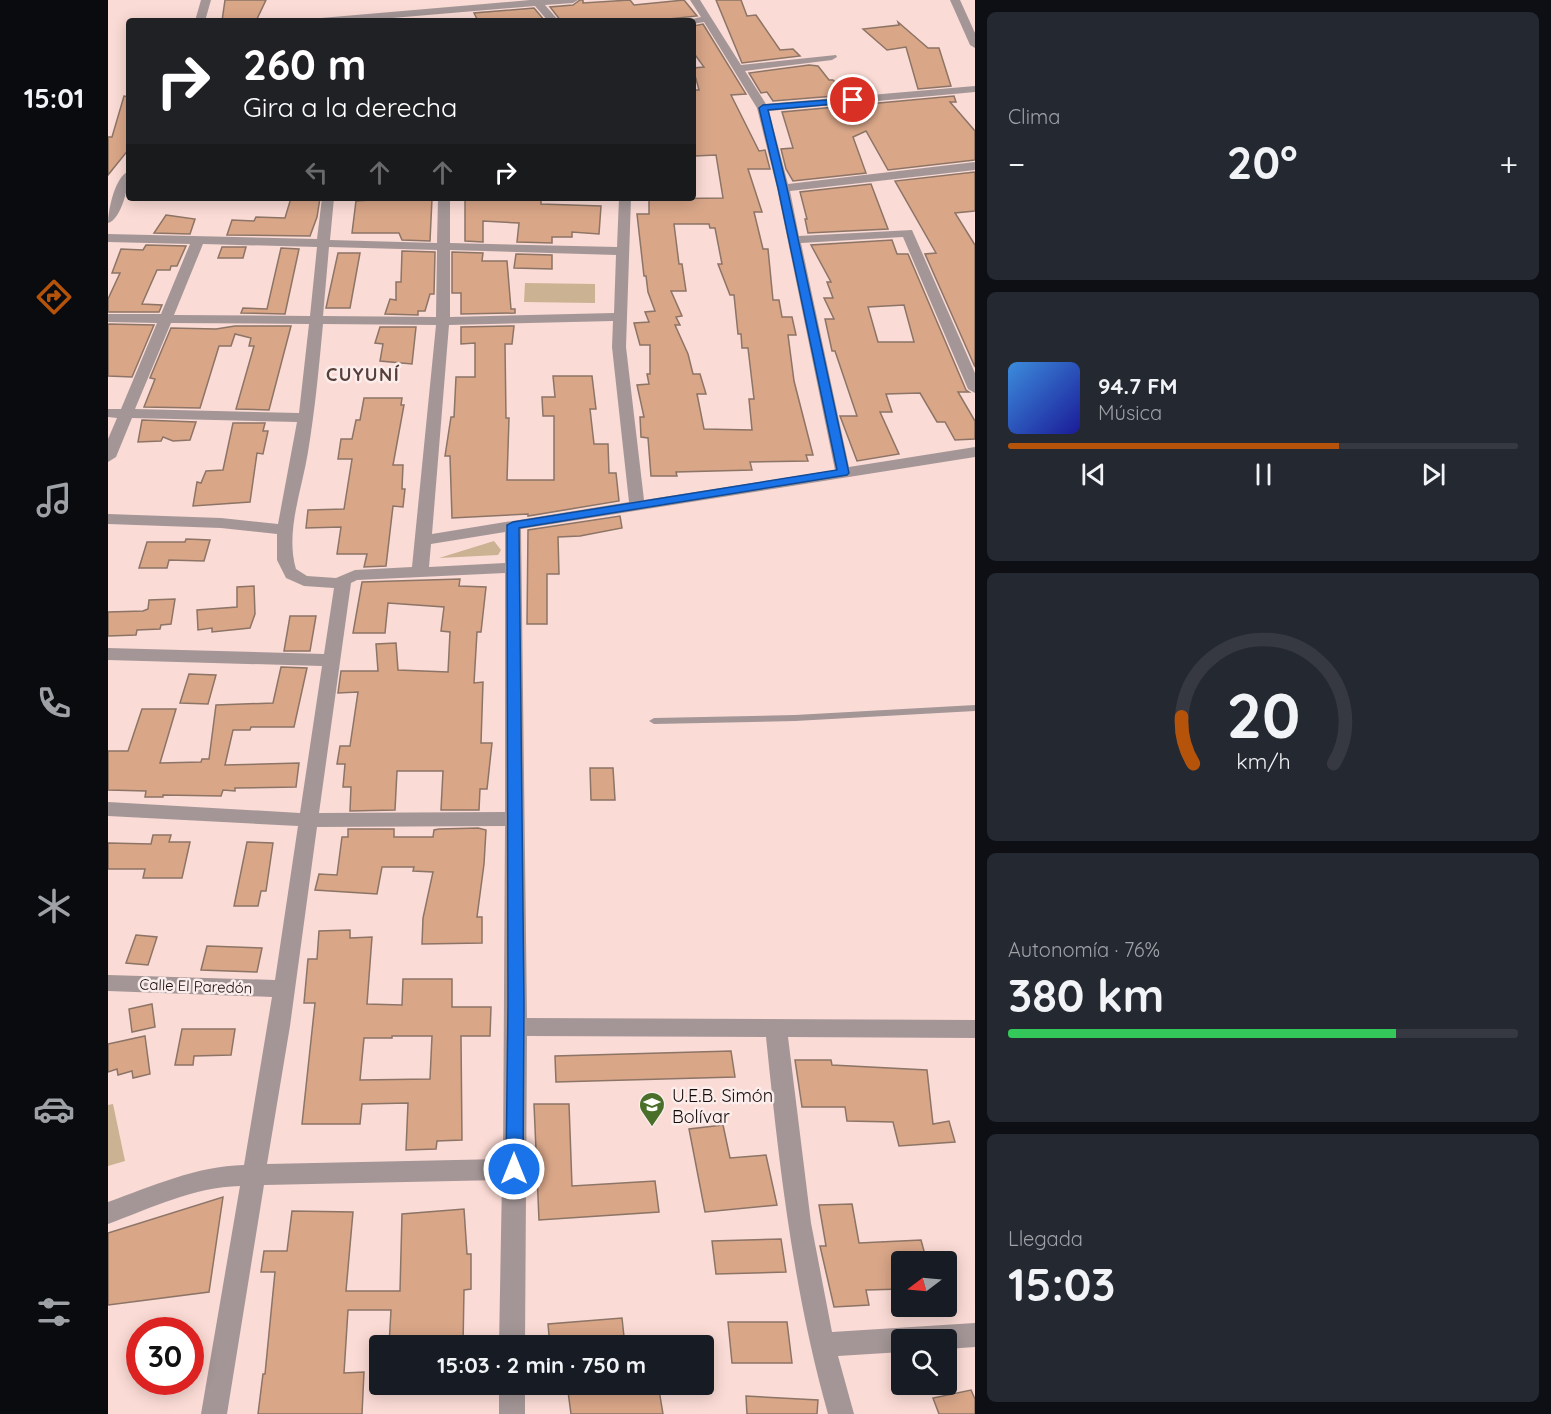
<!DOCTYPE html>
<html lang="es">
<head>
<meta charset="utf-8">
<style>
  :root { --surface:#171b24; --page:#242831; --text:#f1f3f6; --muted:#9ea1a6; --line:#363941; --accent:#b45309 }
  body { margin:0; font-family:Quicksand,sans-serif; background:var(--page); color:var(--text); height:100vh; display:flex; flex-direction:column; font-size:22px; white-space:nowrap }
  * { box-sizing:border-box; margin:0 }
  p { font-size:20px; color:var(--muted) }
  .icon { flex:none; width:33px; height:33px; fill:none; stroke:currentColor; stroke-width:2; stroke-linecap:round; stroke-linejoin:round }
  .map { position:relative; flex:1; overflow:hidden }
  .drawer { display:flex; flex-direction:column; gap:12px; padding:12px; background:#0d0f14; width:576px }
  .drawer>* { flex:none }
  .banner { position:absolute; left:18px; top:18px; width:570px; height:183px; border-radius:6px; box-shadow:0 3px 15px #0003; background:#202124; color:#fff; overflow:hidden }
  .needle { width:39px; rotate:254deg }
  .tools { position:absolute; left:783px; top:1251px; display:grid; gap:12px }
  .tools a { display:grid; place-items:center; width:66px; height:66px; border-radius:6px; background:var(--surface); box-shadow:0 3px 15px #0003; font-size:30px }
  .speed { position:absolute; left:18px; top:1317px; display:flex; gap:12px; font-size:30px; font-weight:700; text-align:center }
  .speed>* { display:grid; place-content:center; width:78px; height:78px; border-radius:50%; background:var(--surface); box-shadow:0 3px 15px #0003; line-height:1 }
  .speed .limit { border:9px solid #d22; background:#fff; color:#111 }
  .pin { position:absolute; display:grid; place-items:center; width:51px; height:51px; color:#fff; margin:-26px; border:3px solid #fff; border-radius:50%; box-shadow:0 2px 6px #0007 }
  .me { position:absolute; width:66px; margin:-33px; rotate:0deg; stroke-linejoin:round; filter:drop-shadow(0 0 4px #0008) }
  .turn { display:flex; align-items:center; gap:21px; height:126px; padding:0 18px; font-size:27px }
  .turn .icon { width:78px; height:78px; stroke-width:2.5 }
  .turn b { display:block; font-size:42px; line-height:51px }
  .lanes { display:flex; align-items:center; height:57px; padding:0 18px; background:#0003; justify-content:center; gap:30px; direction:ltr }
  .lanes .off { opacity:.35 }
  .big { font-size:45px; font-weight:700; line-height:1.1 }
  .drawer .widget { flex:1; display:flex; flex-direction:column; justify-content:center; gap:9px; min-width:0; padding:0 21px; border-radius:9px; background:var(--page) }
  .drawer .dial { align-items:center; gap:0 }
  .dial svg { height:156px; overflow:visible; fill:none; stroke:var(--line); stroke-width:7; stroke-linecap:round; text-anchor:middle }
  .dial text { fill:var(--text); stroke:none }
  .song { display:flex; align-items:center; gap:18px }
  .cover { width:72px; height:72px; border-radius:9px; background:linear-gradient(135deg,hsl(210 70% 55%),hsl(240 70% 35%)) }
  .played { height:6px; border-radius:3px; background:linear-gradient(90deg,var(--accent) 65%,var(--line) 65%) }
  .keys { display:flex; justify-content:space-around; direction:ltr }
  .heat { display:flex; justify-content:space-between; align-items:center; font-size:33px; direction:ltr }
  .charge { height:9px; border-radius:4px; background:linear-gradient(90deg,#34c759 76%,var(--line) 0) }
  .trip { position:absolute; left:261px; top:1335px; width:345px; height:60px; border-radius:6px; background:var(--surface); box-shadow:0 3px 15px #0003; font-weight:700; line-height:60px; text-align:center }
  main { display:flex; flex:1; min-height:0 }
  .tabs { display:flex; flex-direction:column; width:108px; justify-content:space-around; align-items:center; background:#090b0e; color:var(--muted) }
  .tabs .icon { width:42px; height:42px }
  .tabs .active { color:var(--accent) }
  .tabs b { font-size:27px; color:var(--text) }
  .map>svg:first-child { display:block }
  .green { fill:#cbb292 }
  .building { fill:#d9a688; stroke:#8c7466; stroke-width:1.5; fill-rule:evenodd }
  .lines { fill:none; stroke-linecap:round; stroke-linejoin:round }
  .lane { fill:#a49697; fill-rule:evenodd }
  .street { fill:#a49697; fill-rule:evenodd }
  .route { fill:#1a73e8; stroke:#114b97; stroke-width:1.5 }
  .labels { text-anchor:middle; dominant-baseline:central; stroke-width:5; stroke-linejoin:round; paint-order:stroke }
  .street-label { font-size:15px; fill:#170d0b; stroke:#faedeb }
  .far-district-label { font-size:18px; font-weight:bold; letter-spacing:1.5px; fill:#573e39; stroke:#faedeb }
  .near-poi-label { font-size:18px; fill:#170d0b; stroke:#faedeb; text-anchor:start }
</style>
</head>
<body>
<main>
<nav class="tabs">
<b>15:01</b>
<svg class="icon active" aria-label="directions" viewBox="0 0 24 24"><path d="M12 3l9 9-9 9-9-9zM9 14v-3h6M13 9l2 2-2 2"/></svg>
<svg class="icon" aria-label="music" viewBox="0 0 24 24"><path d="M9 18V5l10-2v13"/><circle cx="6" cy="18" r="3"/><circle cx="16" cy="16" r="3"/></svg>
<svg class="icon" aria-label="phone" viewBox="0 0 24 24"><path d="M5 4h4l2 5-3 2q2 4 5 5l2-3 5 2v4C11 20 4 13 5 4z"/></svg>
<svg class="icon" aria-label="climate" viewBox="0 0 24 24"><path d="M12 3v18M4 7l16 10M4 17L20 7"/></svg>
<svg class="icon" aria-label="car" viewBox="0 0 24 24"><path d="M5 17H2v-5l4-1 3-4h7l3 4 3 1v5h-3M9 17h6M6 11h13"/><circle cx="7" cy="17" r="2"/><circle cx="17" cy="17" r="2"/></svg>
<svg class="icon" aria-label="filters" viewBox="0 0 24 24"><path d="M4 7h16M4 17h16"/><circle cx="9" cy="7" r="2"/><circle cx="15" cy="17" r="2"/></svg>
</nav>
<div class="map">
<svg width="867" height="1414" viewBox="0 0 867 1414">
  <rect width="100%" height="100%" fill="#fbdbd5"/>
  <g class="green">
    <polygon points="417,283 487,284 487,303 416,302"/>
    <polygon points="386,541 393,550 390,555 331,558"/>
    <polygon points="5,1104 17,1161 0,1166 0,1105"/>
  </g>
  <g class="building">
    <polygon points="117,0 158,0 148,21 114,21"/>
    <polygon points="472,0 475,0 475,3 522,0 526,5 576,0 589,16 542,21 453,21 442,7 465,5"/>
    <polygon points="608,0 633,0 639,16 648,15 672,50 685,49 692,56 634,63"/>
    <polygon points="426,8 437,21 414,21 413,19 370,21 366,13"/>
    <polygon points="790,22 820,48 831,48 843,86 810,89 798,47 779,50 755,29 791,25"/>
    <path d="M595,24l43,70 -15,1 28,56 6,-1 5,19h-22l14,43h-8l9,37h5l5,51h6l3,17h10l4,18h-8l6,46 19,74h-7l2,6 -58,1 2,8 -76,2 1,4h-26l-3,-38 -7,-1 -1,-20h4l-7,-32 12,-1 -2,-10h3v-29h-10l-6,-22 15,-1 -4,-10 10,-1 -7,-19 -2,-16h-2l-7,-62h12v-15l74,-1 -7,-43 -21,1 -2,-8v-58h6l-6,-22 11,-1 -11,-15v-26zM566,224h35l1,4h5l7,36h-4l12,31h4l4,39h3l1,14h6l6,51h-5l3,31 -48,-1 -7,-35h9l-6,-20h-7l-5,-20 -13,-29h5l-4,-8 6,-1 -11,-25h15l-4,-27h-3z"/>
    <polygon points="701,65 710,66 721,80 725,80 728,83 753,81 763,93 665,101 659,92 653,93 641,73"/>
    <polygon points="16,96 21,97 21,149 0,175 0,137 4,137"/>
    <polygon points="846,96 848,102 842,102 867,131 867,160 780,170 758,131 745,137 758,173 685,181 678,169 673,149 685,148 674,112"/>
    <polygon points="867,172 867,211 847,213 867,245 867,367 817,254 828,253 787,181"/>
    <polygon points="763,184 780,229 700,233 697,219 699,219 692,192"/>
    <polygon points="183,198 212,198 209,217 202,236 119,235 124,220 146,221 148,217 177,218"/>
    <polygon points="293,198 324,199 322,241 294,240 291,233 244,233 248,201"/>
    <polygon points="433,198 433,204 493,206 491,234 464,232 464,237 444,237 444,243 409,242 411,223 375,221 375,242 357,241 357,199"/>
    <polygon points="58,215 87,219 82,234 46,233"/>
    <path d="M784,240l5,14h11l58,136 3,2h-11l17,29v18l-20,1 -10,-18h-8l-17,-29 -34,1 6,18h-12l19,42 -42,7 -17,-45h17l-22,-65h-3l-7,-32h9l-10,-21h9l-6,-16h4l-20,-37zM796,305l10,37h-36l-10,-35z"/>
    <polygon points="38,245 78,246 69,266 63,266 62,270 49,270 34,304 54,305 51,312 0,312 0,299 12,273 4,273 13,249 35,250"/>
    <polygon points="114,247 138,247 135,258 110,258"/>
    <polygon points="173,248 191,249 177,314 133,313 135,308 159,309"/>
    <polygon points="294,251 327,252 326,294 322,294 317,311 310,311 310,315 277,314 282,299 288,300 288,282 293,282"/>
    <polygon points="344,252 375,253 374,261 399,261 403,309 407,309 407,313 353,314 353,293 344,293"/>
    <polygon points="230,253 252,253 242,308 218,308"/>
    <polygon points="408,254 444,255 444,269 406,268"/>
    <polygon points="0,324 46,325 24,377 0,376"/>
    <polygon points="127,326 183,326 161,410 128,409 146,346 141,346 143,338 127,334 123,346 111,346 92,408 36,407 47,379 42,378 63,328 108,329"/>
    <polygon points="406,326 404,344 397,344 398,418 401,418 399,480 446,480 446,416 435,416 434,397 447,397 445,376 484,376 488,409 482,409 486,444 500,444 501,473 508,473 511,501 420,516 420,514 344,518 342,456 337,456 343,417 346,417 348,377 367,377 367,343 353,344 353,327"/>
    <polygon points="272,327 308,327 304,364 272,361 275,344 267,343"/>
    <polygon points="256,398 294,398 293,405 296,405 285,465 295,465 294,489 297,489 295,507 285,506 278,566 256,567 259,554 229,554 233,527 198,528 200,510 236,509 244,459 230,459 233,439 244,439 248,420 252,420"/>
    <polygon points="34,420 88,422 82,440 65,441 55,437 53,441 30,442"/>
    <polygon points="125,423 157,423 155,431 160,431 155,454 149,453 142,502 85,506 89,482 93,483 98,471 115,470"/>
    <polygon points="512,516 514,528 472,536 450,537 451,574 439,574 439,624 419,624 420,530"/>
    <polygon points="78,539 102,540 96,561 61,560 59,568 31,568 39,542 77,542"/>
    <polygon points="352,579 351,586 378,587 373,632 369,632 366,683 375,682 373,743 384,743 379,789 372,789 371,810 333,810 335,771 289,771 287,810 242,811 243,787 235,787 237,764 229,764 232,746 242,746 250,692 230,693 233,671 270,671 268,644 288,643 290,670 340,672 342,632 333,631 336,607 280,603 277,633 245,633 254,582"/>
    <polygon points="146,586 147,614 142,628 104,632 104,628 90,630 89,610 129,607 129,587"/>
    <polygon points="67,599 63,624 53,625 52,629 29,630 28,635 0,636 0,612 35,611 40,609 41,600"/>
    <polygon points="182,616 208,616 202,651 176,651"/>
    <polygon points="173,667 199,668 186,727 143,727 142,730 125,730 117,765 191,763 188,787 127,788 127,791 115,790 113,796 55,795 55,797 37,797 38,791 0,790 0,751 20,751 34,709 68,709 52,763 93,762 94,759 101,759 108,705 165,703"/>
    <polygon points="81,674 108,675 100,704 72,703"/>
    <polygon points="482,768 505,768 507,800 483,800"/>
    <polygon points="370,828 378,830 376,864 369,917 374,917 374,943 314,944 315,918 325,872 305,871 306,867 274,867 269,894 207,890 211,874 229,875 234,837 240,837 240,829 286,829 286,837 325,837 326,830 331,829"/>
    <polygon points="45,835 63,835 61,842 82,842 74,878 35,878 37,869 0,869 0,843 43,844"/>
    <polygon points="139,842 165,843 158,891 153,891 150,906 126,906"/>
    <path d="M242,930v8l22,-1 -5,67 35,1 1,-26h49v28h39l-1,29h-29l1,104 -25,1 -1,8 -30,1 2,-47 -46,1 -2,20h-58l13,-121h-11l4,-44h9l2,-28zM284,1036h40l-2,43 -70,1 4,-42h28z"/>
    <polygon points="28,935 49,937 40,965 18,963"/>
    <polygon points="99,946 154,948 149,972 93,970"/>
    <polygon points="44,1004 47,1027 24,1032 21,1009"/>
    <polygon points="74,1029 127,1029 123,1055 86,1056 85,1065 67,1065"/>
    <polygon points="37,1036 42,1074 25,1078 24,1071 10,1075 9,1069 0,1072 0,1044"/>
    <polygon points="623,1051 627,1077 448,1082 447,1056"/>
    <polygon points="687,1060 723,1060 724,1065 819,1070 825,1124 841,1121 847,1142 791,1146 785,1122 739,1121 737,1107 694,1107"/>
    <polygon points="426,1104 461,1104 464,1186 547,1181 551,1212 431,1220"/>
    <polygon points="615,1125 622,1158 658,1155 669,1205 597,1212 581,1129"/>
    <polygon points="115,1197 101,1292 0,1305 0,1233"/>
    <polygon points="744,1204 751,1243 813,1240 819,1262 794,1262 794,1289 758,1290 761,1305 726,1307 712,1246 718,1246 711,1205"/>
    <polygon points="356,1209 359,1254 363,1254 363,1289 356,1290 355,1346 281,1346 283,1310 240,1310 236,1373 256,1372 254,1414 150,1414 155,1374 157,1374 167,1272 153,1272 156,1251 179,1251 184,1211 245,1212 238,1291 292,1291 294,1214"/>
    <polygon points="673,1239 678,1272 608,1274 604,1241"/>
    <polygon points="514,1318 517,1346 442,1346 440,1324"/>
    <polygon points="620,1322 679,1322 684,1363 624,1363"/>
    <polygon points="459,1384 550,1384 555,1414 463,1414"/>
    <polygon points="863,1390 867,1399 867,1414 831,1414 825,1398"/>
    <polygon points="638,1396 710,1400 709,1414 639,1414"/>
  </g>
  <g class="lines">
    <polygon class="lane" points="867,705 867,711 687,721 546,724 541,721 546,718 687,715"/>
    <g class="street">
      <polygon points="93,0 103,0 97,21 87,21"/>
      <polygon points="422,0 470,0 465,3 437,5 451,21 440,21 427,6 249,21 208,21 213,18"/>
      <path d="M582,0h10l41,65 95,-10 1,2 -5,3 -87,11 21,33 209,-18v6l-206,19 19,73 187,-22v8l-185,21 9,45 113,-6 63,143v20l-7,-4 -65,-152 -102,6 48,224 126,-20v10l-454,72 6,489 448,2v18l-187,-1 23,186 21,109 143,-9v24l-29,2v-9h-44v12l-64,4 16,58h-26c-35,-124 -49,-250 -62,-377l-239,-1 -2,310h-26l3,-166 -238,5 -37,229h-26l39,-228c-46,1 -89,22 -132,38v-22c45,-16 88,-36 136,-37l28,-168 -164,-6v-16l167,5 23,-154 -190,-10v-14l192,11 22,-147 -214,-6v-12l216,6 10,-66 -30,-2 -18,-8 -9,-18v-26l-56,-6 -113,-4v-10l113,4 57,6 19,-102 -165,-4 -16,39 -8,5v-23l9,-21 -9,-1v-8h13l36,-86 -49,-1v-8h53l29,-70 -82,-2v-8l209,5 5,-41h12l-4,42 107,3 1,-45h12v45l167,4 2,-49h12l-5,149 18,153 191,-30 -58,-282 -20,-80 -53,-86 -11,2v-3h-9l17,-4zM95,244l114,3 -7,69 -136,-1zM221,247l108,3 -1,67 -113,-1zM342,250l166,5 -2,58 -164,4zM505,321l-1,26 17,155 -197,32 17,-209zM63,323l138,1 -10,89 -164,-4zM215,324l113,1 -24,242 -57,3 -19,8 -29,-2 -11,-7c-11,-37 6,-79 12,-117 7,-42 11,-85 15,-128zM397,532v31l-76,4 2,-23zM397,573v239l-186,1 32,-230 6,-3zM397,826l-2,333 -236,5 23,-138 27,-199z"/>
      <polygon points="842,0 852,0 867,33 867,48 862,45"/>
      <path d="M21,171c0,13 -7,48 -21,52 0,-13 7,-47 21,-52z"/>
      <rect x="391" y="1384" width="26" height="30"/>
    </g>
  </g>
  <polygon class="route" points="745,98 748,98 748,102 660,110 679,188 741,473 739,475 411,528 416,1004 415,1169 413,1175 406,1177 400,1175 398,1169 400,1004 399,525 405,522 729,470 670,188 651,108 655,105"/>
  <defs>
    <symbol id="school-pin" viewBox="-11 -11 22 30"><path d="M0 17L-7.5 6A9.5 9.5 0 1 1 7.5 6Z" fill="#496f2a" stroke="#faedeb"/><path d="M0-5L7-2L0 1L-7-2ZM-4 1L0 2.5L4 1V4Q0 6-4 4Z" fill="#fff"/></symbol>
  </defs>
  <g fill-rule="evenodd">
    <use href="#school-pin" x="529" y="1090" width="30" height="40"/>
  </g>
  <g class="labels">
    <g class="street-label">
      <text transform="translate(88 986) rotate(2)">Calle El Paredón</text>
    </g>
    <g class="far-district-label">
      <text x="255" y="374">CUYUNÍ</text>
    </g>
    <g class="near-poi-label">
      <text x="564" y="1095">U.E.B. Simón<tspan x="564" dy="21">Bolívar</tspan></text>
    </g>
  </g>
</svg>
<div class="tools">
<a><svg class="needle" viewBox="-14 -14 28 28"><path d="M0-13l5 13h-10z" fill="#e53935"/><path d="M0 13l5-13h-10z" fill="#9ea1a6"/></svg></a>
<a><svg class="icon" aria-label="search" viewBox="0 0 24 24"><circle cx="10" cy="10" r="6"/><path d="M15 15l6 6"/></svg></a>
</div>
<div class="speed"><div class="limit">30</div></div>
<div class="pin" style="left:745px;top:100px;background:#d93025"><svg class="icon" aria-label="arrive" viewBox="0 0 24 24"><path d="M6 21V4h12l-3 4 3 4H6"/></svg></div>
<svg class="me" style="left:406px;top:1169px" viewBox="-20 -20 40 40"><circle r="17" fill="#1a73e8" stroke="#fff" stroke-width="3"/><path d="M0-11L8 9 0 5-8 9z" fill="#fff"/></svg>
<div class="trip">15:03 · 2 min · 750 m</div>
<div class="banner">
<div class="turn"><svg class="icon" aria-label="right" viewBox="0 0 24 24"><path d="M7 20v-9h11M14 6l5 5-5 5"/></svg><div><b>260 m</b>Gira a la derecha</div></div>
<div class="lanes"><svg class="icon off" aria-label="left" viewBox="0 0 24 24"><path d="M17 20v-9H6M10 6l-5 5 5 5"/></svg><svg class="icon off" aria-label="ahead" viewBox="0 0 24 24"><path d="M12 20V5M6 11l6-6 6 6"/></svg><svg class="icon off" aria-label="ahead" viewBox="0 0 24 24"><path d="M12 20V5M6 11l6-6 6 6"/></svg><svg class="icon" aria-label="right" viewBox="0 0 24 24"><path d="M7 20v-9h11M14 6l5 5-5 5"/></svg></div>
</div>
</div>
<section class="drawer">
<div class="widget"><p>Clima</p>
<div class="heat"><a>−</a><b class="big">20°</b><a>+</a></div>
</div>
<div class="widget">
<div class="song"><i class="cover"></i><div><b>94.7 FM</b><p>Música</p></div></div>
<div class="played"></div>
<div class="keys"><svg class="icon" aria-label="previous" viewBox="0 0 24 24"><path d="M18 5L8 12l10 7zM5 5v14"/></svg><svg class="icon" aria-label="pause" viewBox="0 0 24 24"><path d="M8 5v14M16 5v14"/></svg><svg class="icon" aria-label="next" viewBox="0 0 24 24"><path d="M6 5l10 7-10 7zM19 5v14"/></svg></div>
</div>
<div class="widget dial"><svg viewBox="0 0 100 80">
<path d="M14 69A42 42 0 1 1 86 69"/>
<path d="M14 69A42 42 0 0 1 8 45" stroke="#b45309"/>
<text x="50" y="56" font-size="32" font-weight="700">20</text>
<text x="50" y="72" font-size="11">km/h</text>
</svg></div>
<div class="widget"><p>Autonomía · 76%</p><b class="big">380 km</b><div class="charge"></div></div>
<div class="widget"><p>Llegada</p><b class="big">15:03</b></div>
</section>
</main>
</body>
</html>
